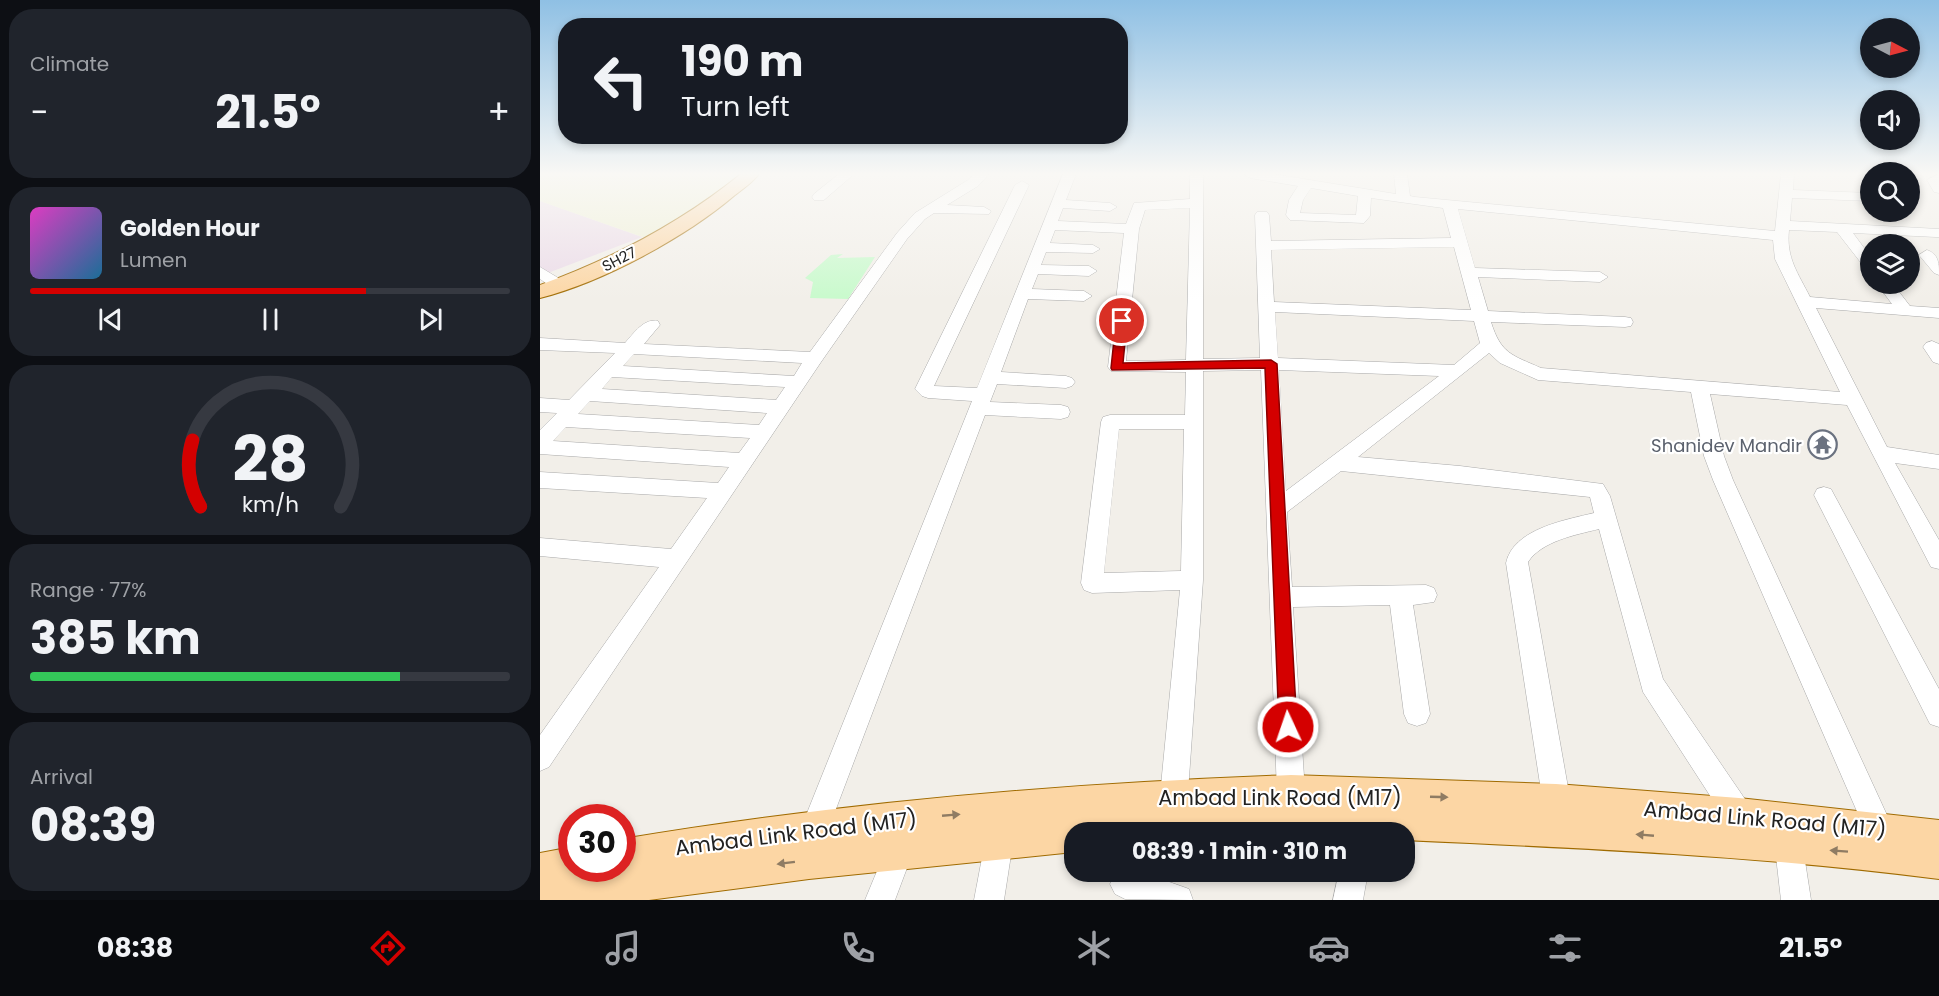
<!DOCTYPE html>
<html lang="en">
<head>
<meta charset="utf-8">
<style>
  :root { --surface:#171b24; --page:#20242c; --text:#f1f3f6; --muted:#9ea1a6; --line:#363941; --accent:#d40000 }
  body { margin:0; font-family:Poppins,sans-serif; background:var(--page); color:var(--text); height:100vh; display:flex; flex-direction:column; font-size:22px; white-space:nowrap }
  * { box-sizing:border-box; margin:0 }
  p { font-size:20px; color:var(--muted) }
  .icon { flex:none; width:33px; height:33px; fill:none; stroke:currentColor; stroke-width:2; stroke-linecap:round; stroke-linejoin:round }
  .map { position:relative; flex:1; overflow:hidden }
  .side { display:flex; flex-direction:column; gap:9px; padding:9px; background:#0d0f14; width:540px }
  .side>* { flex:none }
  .banner { position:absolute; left:18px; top:18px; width:570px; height:126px; border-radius:24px; box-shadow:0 3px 9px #0003; background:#171b24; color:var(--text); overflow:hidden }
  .needle { width:39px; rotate:96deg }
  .tools { position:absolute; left:1320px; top:18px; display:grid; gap:12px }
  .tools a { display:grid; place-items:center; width:60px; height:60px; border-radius:50%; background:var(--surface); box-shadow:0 3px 9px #0003; font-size:30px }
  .speed { position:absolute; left:18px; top:804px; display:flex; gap:12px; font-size:30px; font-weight:700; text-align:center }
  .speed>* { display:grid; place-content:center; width:78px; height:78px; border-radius:50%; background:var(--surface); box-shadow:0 3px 9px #0003; line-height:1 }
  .speed .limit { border:9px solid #d22; background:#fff; color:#111 }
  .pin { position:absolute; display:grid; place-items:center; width:51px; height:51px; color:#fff; margin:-26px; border:3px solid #fff; border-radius:50%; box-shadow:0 2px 6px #0007 }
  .me { position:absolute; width:66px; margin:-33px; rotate:357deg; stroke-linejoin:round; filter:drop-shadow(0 0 4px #0008) }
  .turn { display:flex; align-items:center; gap:21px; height:126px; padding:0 24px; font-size:27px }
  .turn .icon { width:78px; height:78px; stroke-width:2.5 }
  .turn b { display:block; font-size:42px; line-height:51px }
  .big { font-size:45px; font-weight:700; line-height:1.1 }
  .side .tile { flex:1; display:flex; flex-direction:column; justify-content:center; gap:9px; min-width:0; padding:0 21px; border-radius:24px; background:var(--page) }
  .side .dial { align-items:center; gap:0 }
  .dial svg { height:156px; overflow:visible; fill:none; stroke:var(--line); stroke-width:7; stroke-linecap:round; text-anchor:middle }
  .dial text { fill:var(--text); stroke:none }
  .song { display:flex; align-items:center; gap:18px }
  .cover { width:72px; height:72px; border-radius:9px; background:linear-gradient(135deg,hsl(310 70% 55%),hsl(200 70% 35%)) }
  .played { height:6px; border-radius:3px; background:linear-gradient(90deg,var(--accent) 70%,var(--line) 70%) }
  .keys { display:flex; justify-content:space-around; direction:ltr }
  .heat { display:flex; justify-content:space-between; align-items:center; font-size:33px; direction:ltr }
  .charge { height:9px; border-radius:4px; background:linear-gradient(90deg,#34c759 77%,var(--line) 0) }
  .trip { position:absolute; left:524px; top:822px; width:351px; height:60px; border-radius:24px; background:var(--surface); box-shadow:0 3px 9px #0003; font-weight:700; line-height:60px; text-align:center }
  .tabs { display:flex; height:96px; justify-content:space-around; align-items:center; background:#090b0e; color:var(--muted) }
  .tabs .icon { width:42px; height:42px }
  .tabs .selected { color:var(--accent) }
  .tabs b { font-size:27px; color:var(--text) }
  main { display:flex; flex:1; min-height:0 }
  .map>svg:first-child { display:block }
  .industrial { fill:#ebdbe8 }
  .farmland { fill:#eef0d5 }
  .park { fill:#c8facc }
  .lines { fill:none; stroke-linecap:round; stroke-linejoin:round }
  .minor-casing { stroke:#a9a9a9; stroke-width:1 }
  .major-casing { stroke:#a06b00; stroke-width:2 }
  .minor { fill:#fff; fill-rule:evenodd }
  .major { fill:#fcd6a4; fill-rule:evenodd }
  .oneway { fill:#8f7c63 }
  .route { fill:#d40000; stroke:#8a0000; stroke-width:1.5 }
  .labels { text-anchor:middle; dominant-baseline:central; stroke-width:4.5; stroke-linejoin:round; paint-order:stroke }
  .far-street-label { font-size:15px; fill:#222; stroke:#fff }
  .worship-label { font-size:18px; fill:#5b616d; stroke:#fff; text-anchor:end }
  .near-street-label { font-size:21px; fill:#222; stroke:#fff }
</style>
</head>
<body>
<main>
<section class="side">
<div class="tile"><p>Climate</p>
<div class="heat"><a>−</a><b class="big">21.5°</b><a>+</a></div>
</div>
<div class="tile">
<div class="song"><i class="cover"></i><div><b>Golden Hour</b><p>Lumen</p></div></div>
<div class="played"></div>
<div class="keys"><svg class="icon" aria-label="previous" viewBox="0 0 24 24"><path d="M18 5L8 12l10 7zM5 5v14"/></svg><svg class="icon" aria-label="pause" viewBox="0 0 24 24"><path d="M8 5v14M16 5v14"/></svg><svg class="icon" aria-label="next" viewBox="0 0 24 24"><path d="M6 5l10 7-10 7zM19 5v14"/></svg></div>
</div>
<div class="tile dial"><svg viewBox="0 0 100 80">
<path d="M14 69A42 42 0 1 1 86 69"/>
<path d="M14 69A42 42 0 0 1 10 35" stroke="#d40000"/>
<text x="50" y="56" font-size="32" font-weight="700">28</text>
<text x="50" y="72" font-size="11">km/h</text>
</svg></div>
<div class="tile"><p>Range · 77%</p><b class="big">385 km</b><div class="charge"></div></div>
<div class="tile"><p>Arrival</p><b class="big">08:39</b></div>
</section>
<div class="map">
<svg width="1399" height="900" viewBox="0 0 1399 900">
  <rect width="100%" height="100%" fill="#f2efe9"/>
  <polygon class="industrial" points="0,201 102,237 0,276"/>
  <polygon class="farmland" points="0,174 211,174 167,210 114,241 0,201"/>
  <polygon class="park" points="303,254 297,258 335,257 308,299 270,298 273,282 265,278 291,255"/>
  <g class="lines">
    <defs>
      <g id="minor">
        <polygon points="299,174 314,174 284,200 274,200 272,197 274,194"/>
        <path d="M435,174h14l-11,12 -31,19 37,2 7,4 -2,3 -55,-1 -9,6 -18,20 -86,123 -272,405 -9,4v-36l119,-168 -119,-11v-18l131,11 36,-51 -167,-10v-16l178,11 11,-16 -189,-13v-24l17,-17 -17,-1v-14l29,2 46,-47 -75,-3v-12l85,5c9,-10 19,-25 33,-22l2,4 -16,19 166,8 87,-119 18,-20 53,-33zM94,354l168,9 -8,13 -171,-10zM72,377l173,10 -9,13 -174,-11zM50,401l177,12 -8,12 -181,-11zM26,427l184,11 -11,15 -186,-12z"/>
        <path d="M523,174h13l-10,26 44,3 7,4 -7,4 -47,-3 -5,13 68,3 8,-21 56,-4v-25h13v185l57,-1 -5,-143 2,-3h10l2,3 2,26 180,-3 -8,-30 -72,-10 -1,18 -6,7 -74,-3 -4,-5 3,-15 9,-14 -48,-8 -6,-4h29l123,20 -2,-20h13l3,22 5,1 360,34 6,-57h13l-1,16 77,3v8l-78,-3 -2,23 149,8v8h-3l-83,-4 17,23v14l-5,-2 -28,-36 -48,-2c-3,28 9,43 21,67l82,7 -15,-20h16l17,22 29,2v10l-123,-10 71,139 52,8v14l-44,-6 44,77v29l-8,-2 -84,-162 -137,-11 14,62 9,24 159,346 4,10 -4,10 -10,4 -10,-4 -159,-366 -9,-24 -13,-64 -153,-12 -38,-17 -11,-10 -131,104 102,9 143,18 7,12 53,183 86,126 4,10 -4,10 -10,4 -10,-4 -86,-133 -44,-163c-24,6 -57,12 -71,33l44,248 -4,10 -10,4 -10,-4 -4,-10 -38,-247c7,-34 59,-43 88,-50l-4,-16 -249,-26 -54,41 5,75 134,-2 8,3 3,7 -3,7 -21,3 17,109 -4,9 -9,3 -9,-3 -4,-9 -14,-109 -97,2 12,185 -4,10 -10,4 -10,-4 -4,-10 -16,-422 -58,1v209l-16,226 -4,10 -10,4 -10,-4 -4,-10 21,-216 -88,3 -8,-3 -3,-7 20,-161 2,-5 7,-2h75l1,-43 -75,-1 -3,-4 16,-134 -69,-3 -5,13 43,2 7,4 -7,4 -47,-1 -5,13 48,1 8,5 -8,5 -51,-2 -6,15 52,2 8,5 -8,5 -56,-2 -27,73 65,4 6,2 3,4 -3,4 -6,2 -69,-4 -7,18 71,3 7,2 2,5 -2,5 -7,2 -76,-4 -160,423 -10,4 -10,-4 -4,-10 171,-427 -44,-3 -6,-2 -7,-7 100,-204 7,-4 7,4 -95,201 43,2zM771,188l47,8 -2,19 -56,-2 3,-13zM650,208l-4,152 -60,1 13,-132 6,-19zM918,209l315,31 2,19 65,133 -299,-24c-29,-13 -40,-14 -50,-46l134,5 6,-1 2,-4 -2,-4 -6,-1 -137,-6 -10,-34 122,5 8,-5 -8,-5 -125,-4zM914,247l17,63 -197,-8 -3,-52zM735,312l199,9 6,22 -26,22 -176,-7zM739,370l160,6 -153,115zM579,429h65l-3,142 -77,2z"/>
        <polygon points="1399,174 1399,193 1394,192 1387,180"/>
        <path d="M1387,250c12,4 12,14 12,25l-5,-2 -15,-18z"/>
        <polygon points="0,267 25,282 27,285 25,288 13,288 0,279"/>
        <polygon points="1392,341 1399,344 1399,364 1393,362 1383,347 1386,343"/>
        <polygon points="1284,487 1291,489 1399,689 1399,727 1390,724 1274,495 1277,489"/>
        <polygon points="459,828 469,832 473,842 464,900 434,900 445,842 449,832"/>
        <polygon points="1249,834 1259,838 1263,848 1271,900 1241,900 1235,848 1239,838"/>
        <polygon points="359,838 369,842 373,852 355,900 325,900 349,842"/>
        <path d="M580,872c23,0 47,9 69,17l4,11 -68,-1 -10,-5 -5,-10 5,-10z"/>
        <polygon points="799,872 828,872 823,900 793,900"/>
      </g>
      <g id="major">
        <path d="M201,174h18c-6,8 -16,15 -24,21 -49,42 -132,87 -195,103v-13c74,-27 140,-62 201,-111z"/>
        <path d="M751,775l265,9 183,14 200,22v59c-177,-23 -357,-31 -535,-39v-8h-330v20l-265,27 -160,21h-109v-47l32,-6v21h16l-2,6 24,-4 -1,-2h13v-29c220,-37 447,-56 669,-64z"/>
      </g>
    </defs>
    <use href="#minor" class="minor-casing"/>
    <use href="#major" class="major-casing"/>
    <use href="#minor" class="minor"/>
    <use href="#major" class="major"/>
  </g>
  <defs><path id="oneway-solid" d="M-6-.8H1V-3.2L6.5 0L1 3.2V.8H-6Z" transform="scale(1.5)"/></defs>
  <g class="oneway">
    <use href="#oneway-solid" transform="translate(899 797) rotate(2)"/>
    <use href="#oneway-solid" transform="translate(411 815) rotate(-5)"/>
    <use href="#oneway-solid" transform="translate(1105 835) rotate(-175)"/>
    <use href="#oneway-solid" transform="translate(1299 851) rotate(-176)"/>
    <use href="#oneway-solid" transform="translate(246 863) rotate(173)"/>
  </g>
  <linearGradient id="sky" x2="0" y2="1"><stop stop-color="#8fc0e4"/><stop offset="0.58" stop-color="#f9f8f5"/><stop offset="1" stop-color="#f9f8f5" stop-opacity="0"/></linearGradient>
  <rect width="1399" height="300" fill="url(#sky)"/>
  <polygon class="route" points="582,318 587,321 583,363 731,360 737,364 757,727 754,733 748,736 742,733 739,727 725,368 572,370 571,368 576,321"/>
  <defs>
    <symbol id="temple-ring" viewBox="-11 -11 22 22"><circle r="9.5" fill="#fff" stroke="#6b7280" stroke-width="1.5"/><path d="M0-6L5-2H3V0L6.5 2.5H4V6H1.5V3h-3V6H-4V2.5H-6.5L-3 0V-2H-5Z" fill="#6b7280"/></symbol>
  </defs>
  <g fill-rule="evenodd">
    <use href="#temple-ring" x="1266" y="428" width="33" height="33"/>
  </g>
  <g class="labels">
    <g class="far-street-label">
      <text transform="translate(79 259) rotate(-27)">SH27</text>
    </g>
    <g class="worship-label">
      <text x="1262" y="445">Shanidev Mandir</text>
    </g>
    <g class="near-street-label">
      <text x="740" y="797">Ambad Link Road (M17)</text>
      <text transform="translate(1225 819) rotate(5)">Ambad Link Road (M17)</text>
      <text transform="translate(256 833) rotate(-7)">Ambad Link Road (M17)</text>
    </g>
  </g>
</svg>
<div class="tools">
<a><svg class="needle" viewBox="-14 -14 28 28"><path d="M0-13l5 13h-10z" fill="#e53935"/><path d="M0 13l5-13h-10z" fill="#9ea1a6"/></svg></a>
<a><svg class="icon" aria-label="sound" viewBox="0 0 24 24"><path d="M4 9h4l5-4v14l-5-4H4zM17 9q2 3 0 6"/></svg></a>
<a><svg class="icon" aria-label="search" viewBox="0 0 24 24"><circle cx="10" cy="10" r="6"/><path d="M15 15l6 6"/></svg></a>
<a><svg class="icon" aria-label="layers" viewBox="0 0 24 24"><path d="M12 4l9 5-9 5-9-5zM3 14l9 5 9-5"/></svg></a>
</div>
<div class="speed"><div class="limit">30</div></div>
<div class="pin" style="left:582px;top:321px;background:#d93025"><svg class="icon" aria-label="arrive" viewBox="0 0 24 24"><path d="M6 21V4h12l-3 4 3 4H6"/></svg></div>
<svg class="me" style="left:748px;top:727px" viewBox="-20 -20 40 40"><circle r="17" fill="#d40000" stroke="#fff" stroke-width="3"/><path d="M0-11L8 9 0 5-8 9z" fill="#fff"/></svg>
<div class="trip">08:39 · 1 min · 310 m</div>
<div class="banner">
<div class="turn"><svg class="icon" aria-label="left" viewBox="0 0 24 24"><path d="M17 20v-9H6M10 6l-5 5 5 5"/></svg><div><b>190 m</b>Turn left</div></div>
</div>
</div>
</main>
<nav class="tabs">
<b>08:38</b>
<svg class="icon selected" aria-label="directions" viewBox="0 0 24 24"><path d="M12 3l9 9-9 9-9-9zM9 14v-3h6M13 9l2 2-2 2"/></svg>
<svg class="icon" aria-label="music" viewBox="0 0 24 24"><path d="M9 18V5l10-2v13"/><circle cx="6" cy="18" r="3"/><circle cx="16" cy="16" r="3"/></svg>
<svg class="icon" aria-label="phone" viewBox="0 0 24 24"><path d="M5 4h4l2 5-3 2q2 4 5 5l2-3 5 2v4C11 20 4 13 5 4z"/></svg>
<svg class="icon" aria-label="climate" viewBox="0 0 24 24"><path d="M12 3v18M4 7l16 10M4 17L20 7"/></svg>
<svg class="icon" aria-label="car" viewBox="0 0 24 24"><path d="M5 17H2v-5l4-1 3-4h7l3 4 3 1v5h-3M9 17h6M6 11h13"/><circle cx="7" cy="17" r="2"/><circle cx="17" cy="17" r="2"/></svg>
<svg class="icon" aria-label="filters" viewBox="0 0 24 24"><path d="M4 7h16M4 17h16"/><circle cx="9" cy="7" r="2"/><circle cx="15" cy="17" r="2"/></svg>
<b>21.5°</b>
</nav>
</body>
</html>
